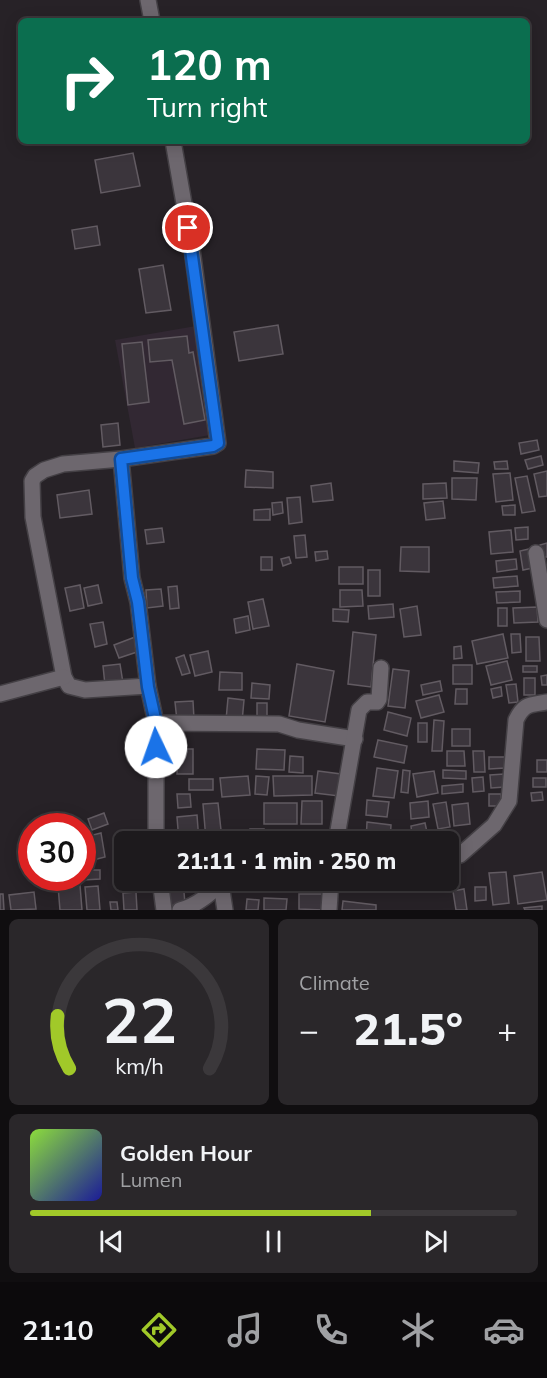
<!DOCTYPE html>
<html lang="en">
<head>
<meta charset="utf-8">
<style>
  :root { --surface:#1d1a1d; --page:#2a272a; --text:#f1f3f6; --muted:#a0a1a4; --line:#3b383b; --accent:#a1c929 }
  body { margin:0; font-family:Mulish,sans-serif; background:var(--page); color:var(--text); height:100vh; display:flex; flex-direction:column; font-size:22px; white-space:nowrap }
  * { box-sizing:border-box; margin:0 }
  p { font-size:20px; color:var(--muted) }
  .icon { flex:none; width:33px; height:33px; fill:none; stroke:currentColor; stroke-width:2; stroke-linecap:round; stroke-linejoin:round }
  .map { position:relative; height:910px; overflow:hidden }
  .side { display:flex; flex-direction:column; gap:9px; padding:9px; background:#100e10; flex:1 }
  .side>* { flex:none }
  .hud { position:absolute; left:18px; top:18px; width:512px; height:126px; border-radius:9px; box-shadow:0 3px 15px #0003,0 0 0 2px var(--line); background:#0b6e4f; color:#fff; overflow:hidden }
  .speed { position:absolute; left:18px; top:813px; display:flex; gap:12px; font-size:30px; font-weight:700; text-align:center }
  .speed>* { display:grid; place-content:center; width:78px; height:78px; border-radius:50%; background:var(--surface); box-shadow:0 3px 15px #0003,0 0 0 2px var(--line); line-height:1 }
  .speed .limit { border:9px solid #d22; background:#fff; color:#111 }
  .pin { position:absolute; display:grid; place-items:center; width:51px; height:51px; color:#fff; margin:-26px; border:3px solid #fff; border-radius:50%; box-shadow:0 2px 6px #0007 }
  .me { position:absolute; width:66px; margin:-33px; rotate:357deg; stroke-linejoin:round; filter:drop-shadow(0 0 4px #0008) }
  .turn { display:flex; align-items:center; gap:21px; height:126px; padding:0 30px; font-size:27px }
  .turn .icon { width:78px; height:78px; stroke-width:2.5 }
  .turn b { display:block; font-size:42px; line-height:51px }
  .big { font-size:45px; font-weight:800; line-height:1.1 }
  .side .widget { flex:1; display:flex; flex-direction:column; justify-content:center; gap:9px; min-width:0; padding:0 21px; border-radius:9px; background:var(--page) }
  .side .dial { align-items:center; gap:0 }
  .dial svg { height:156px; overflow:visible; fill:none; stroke:var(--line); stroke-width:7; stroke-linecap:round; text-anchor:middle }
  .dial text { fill:var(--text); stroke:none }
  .song { display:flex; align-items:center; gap:18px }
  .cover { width:72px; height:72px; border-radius:9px; background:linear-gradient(135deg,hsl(90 70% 55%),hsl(240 70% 35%)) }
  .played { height:6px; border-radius:3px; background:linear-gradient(90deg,var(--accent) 70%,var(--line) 70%) }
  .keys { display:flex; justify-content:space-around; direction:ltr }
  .heat { display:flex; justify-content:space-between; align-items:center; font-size:33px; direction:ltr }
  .side .tiles { flex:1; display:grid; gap:9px; grid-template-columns:1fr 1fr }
  .widget:last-child { grid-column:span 2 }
  .trip { position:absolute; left:114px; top:831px; width:345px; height:60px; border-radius:9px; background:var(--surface); box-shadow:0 3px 15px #0003,0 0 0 2px var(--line); font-weight:800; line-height:60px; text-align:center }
  .tabs { display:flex; height:96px; justify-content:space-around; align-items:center; background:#0c0a0c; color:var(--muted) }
  .tabs .icon { width:42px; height:42px }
  .tabs .on { color:var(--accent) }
  .tabs b { font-size:27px; color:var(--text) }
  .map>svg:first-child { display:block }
  .built { fill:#322833 }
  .building { fill:#3b353c; stroke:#625b62; stroke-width:1.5 }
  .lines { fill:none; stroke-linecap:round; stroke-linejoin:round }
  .minor-casing { stroke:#444045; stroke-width:18 }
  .minor { stroke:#6d676e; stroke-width:15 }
  .route-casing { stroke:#114b97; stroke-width:15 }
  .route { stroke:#1a73e8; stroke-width:10 }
</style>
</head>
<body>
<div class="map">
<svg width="547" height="910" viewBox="0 0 547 910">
  <rect width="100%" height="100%" fill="#272227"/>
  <polygon class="built" points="196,326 216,434 135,448 115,340"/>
  <g class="building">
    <polygon points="133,153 140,186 101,193 95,160"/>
    <polygon points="97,226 100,245 75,249 72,230"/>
    <polygon points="163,265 171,310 146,313 139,269"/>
    <polygon points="278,325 283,354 239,361 234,332"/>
    <polygon points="187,336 189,353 193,352 205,420 184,424 172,360 150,362 148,340"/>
    <polygon points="142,342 149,402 128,405 122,344"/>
    <polygon points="118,423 120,445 103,447 101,425"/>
    <polygon points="537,440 539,450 521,454 519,443"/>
    <polygon points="541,456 543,465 528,469 525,460"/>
    <polygon points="454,461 479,463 478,473 454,471"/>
    <polygon points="507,461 508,469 495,469 494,462"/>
    <polygon points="246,470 273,472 273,488 245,487"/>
    <polygon points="547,471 547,496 539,497 534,474"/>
    <polygon points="510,473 513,500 496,502 493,474"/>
    <polygon points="527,476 535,511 522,513 515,478"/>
    <polygon points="452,478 477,478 476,500 452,499"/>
    <polygon points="331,483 333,500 313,502 311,486"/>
    <polygon points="446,483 447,498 423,499 423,484"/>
    <polygon points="89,490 92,514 60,518 57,495"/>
    <polygon points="300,497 302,522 289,524 287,498"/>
    <polygon points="443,501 445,518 426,520 424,503"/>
    <polygon points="282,502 283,513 273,515 272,503"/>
    <polygon points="515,505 515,515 503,515 502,506"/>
    <polygon points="270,509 270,520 254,520 254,510"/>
    <polygon points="528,527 528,539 516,540 515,528"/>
    <polygon points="162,528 164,542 147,544 145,530"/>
    <polygon points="511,530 513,552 491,554 489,532"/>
    <polygon points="305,535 307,557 296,558 294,536"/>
    <polygon points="547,543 547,557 543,557 540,545"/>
    <polygon points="401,547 429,547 429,572 400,571"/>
    <polygon points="529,549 533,568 523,570 520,551"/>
    <polygon points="327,551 328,559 316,561 315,552"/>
    <rect x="261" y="557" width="11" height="13"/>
    <polygon points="289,557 291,563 283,566 281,559"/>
    <polygon points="516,559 517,569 497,572 496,561"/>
    <rect x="339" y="567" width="24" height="17"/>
    <rect x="368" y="570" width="12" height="26"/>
    <polygon points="517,576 518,586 494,588 493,578"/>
    <polygon points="80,585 84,608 70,611 65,588"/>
    <polygon points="98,585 102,603 88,606 84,588"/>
    <polygon points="177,586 179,608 170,609 168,587"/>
    <polygon points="161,589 163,606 147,608 146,590"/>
    <polygon points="340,590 362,590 363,606 340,607"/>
    <polygon points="520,591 520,602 497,603 496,592"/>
    <polygon points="263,599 269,626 253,629 248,602"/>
    <polygon points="393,604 394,617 369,619 368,606"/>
    <polygon points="417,606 421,635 404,637 400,609"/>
    <polygon points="537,607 538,622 514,623 513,608"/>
    <rect x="498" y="608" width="9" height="18"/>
    <polygon points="333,609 349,610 348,622 333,621"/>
    <polygon points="248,616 250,630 236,633 234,619"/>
    <polygon points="103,622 107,644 95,647 90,624"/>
    <polygon points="353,632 376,635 371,687 348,684"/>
    <polygon points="503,634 508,658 477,664 472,641"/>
    <polygon points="511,634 520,634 521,652 512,653"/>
    <polygon points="135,637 140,651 119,658 114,645"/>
    <polygon points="526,637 539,637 540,661 526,661"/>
    <polygon points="461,646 462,658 454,659 454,647"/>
    <polygon points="208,651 212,672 195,676 190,655"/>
    <polygon points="184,655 190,673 182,675 176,658"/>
    <polygon points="507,661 512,680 491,685 486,666"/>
    <polygon points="120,664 123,683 105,685 103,666"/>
    <polygon points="297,664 334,671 325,722 289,716"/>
    <rect x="453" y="665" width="19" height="19"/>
    <rect x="523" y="666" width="14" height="6"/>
    <polygon points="393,669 409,671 405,708 388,706"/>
    <polygon points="220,672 242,673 242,690 219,690"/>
    <polygon points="547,675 547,685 542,685 541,676"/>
    <rect x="524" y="678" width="11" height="17"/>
    <polygon points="440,681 442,691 423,695 421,685"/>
    <polygon points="252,683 270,685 269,699 251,698"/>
    <polygon points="516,684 518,702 509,703 506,685"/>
    <polygon points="501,687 502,696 493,698 491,689"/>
    <polygon points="456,689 467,689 467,704 455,704"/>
    <polygon points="439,695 444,712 421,718 416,701"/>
    <polygon points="228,698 244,700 242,722 226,720"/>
    <polygon points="193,701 194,719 177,721 175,702"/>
    <rect x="257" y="703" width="10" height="15"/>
    <polygon points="388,712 411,718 407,736 384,730"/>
    <polygon points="434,720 444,721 442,751 432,751"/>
    <rect x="418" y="723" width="9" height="19"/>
    <rect x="452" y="729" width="18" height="17"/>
    <polygon points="378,740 407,746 404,763 374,757"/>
    <polygon points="178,749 193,749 193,774 177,774"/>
    <polygon points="257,749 285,750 284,770 256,769"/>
    <polygon points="447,751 464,751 465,766 447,766"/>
    <polygon points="473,751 484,751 485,772 474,772"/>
    <polygon points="290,756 303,757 303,773 289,772"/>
    <polygon points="489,757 505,757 505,768 489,769"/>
    <rect x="537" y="760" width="10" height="12"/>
    <polygon points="377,768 398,771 394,798 373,796"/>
    <polygon points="403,770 410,771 408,793 401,792"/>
    <polygon points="443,770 466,771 466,779 443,778"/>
    <polygon points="318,771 341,774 339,796 315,793"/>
    <polygon points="434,771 438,793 417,797 413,774"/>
    <polygon points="504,774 505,787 491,788 490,775"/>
    <polygon points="248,776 250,795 222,797 220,778"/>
    <polygon points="256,776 269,777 267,795 255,794"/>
    <polygon points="273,776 312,776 312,795 274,796"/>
    <polygon points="483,777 484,791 473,792 472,778"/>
    <rect x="533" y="778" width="13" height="9"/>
    <rect x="189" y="779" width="24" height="11"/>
    <polygon points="463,784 463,792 442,794 442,786"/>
    <polygon points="542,792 543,800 532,801 531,793"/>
    <polygon points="177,794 190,794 191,807 178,808"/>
    <rect x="489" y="794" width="12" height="12"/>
    <polygon points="367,800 389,802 387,817 366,815"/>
    <polygon points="302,801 322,801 322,824 301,824"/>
    <polygon points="428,801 429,817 411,819 410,803"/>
    <polygon points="446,802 450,827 438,829 433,804"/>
    <polygon points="218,803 222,839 206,840 203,804"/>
    <rect x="264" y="803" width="33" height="21"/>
    <polygon points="468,803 470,824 454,826 452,805"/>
    <polygon points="104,813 108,824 92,830 88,819"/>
    <polygon points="197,815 199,842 179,842 177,817"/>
    <polygon points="367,822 391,825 390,842 366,842"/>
    <polygon points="425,823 427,832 412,835 411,826"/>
    <polygon points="82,828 88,849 82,850"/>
    <rect x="250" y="829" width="14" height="13"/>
    <polygon points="270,831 281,832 280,842 269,842"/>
    <polygon points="301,832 313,832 313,842 300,842"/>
    <polygon points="101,833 105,857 93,860 89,836"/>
    <polygon points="287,833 297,834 296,842 286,842"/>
    <rect x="319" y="835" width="14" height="7"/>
    <polygon points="431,837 431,842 399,842 398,840"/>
    <rect x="227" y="838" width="11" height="4"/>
    <polygon points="82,870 100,870 100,879 66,881 65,878 82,878"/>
    <polygon points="506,872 509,903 493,905 489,873"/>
    <polygon points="542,872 547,900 518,904 514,876"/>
    <polygon points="183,880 185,904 169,906 166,881"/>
    <polygon points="80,885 82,910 60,910 58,886"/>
    <polygon points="98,886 100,910 87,910 85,887"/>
    <polygon points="475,887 486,887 486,900 475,901"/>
    <polygon points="464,889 467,910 456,910 453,891"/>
    <polygon points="34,892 36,909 11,910 9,895"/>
    <polygon points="136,892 137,910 124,910 123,893"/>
    <polygon points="0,894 3,894 4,910 0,910"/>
    <polygon points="299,894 323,894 323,910 299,909"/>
    <polygon points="264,898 287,899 286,910 264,910"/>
    <polygon points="247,899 259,900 258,910 246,910"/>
    <polygon points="343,901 376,905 376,910 342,910"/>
    <polygon points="110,902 117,902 118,910 111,910"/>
    <polygon points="542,906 542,910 525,910 524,908"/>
  </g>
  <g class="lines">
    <defs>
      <g id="minor">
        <polyline points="148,0 152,21"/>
        <polyline points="121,459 132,578 138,602 148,686 156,723 156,842"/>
        <polyline points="536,553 547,620"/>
        <polyline points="148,686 85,690 69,686 64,677 33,517 32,481 35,476 44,470 63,464 121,459 213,446 218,443 192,249 173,141"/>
        <polyline points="0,694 64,677"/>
        <polyline points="156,723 279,724 298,730 355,739"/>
        <polyline points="336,842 359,710 367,702 377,702 379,699 381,668"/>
        <path d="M448,859l12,-4 34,-30 15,-24 7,-81c8,-17 14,-15 31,-18"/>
        <polyline points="160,880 164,910"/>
        <polyline points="221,884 225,910"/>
        <path d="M180,910c18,-5 31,-17 45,-30"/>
        <polyline points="329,910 331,880"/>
      </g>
    </defs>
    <use href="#minor" class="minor-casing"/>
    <use href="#minor" class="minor"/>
  </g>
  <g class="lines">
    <defs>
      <polyline id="route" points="156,747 156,723 148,687 138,602 132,578 121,459 213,446 218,443 188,228"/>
    </defs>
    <use href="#route" class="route-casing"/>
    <use href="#route" class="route"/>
  </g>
</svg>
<div class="speed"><div class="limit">30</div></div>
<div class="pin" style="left:188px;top:228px;background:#d93025"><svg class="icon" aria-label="arrive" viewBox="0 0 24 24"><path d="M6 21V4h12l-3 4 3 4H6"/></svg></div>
<svg class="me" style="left:156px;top:747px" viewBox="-20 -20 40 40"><circle r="19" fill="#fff"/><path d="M0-13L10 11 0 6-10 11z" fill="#1a73e8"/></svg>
<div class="trip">21:11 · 1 min · 250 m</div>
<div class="hud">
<div class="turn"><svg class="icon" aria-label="right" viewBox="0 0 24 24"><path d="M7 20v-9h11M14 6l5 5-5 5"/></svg><div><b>120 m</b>Turn right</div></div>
</div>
</div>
<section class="side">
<div class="tiles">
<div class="widget dial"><svg viewBox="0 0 100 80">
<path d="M14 69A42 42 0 1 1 86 69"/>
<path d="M14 69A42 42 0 0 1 8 42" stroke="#a1c929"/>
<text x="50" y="56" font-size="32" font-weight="700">22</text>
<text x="50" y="72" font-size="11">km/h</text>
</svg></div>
<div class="widget"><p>Climate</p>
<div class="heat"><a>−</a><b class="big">21.5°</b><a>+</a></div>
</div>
<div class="widget">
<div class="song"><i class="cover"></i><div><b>Golden Hour</b><p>Lumen</p></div></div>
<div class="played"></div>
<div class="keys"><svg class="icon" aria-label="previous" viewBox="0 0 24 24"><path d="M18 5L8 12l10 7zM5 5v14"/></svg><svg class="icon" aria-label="pause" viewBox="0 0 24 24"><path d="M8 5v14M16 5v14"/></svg><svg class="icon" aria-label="next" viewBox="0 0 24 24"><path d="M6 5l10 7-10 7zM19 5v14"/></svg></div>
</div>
</div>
</section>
<nav class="tabs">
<b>21:10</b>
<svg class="icon on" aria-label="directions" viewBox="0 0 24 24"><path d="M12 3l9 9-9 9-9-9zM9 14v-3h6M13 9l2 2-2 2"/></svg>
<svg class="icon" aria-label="music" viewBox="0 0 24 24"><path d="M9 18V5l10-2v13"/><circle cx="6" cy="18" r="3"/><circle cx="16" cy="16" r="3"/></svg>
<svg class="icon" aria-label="phone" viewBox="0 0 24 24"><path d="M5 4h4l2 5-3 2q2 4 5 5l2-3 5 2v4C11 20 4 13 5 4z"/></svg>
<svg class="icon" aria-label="climate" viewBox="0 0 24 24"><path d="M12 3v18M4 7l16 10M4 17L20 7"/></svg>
<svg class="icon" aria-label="car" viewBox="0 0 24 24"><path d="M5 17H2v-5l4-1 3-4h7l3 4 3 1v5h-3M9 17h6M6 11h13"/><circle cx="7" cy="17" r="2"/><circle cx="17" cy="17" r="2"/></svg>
</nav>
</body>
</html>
